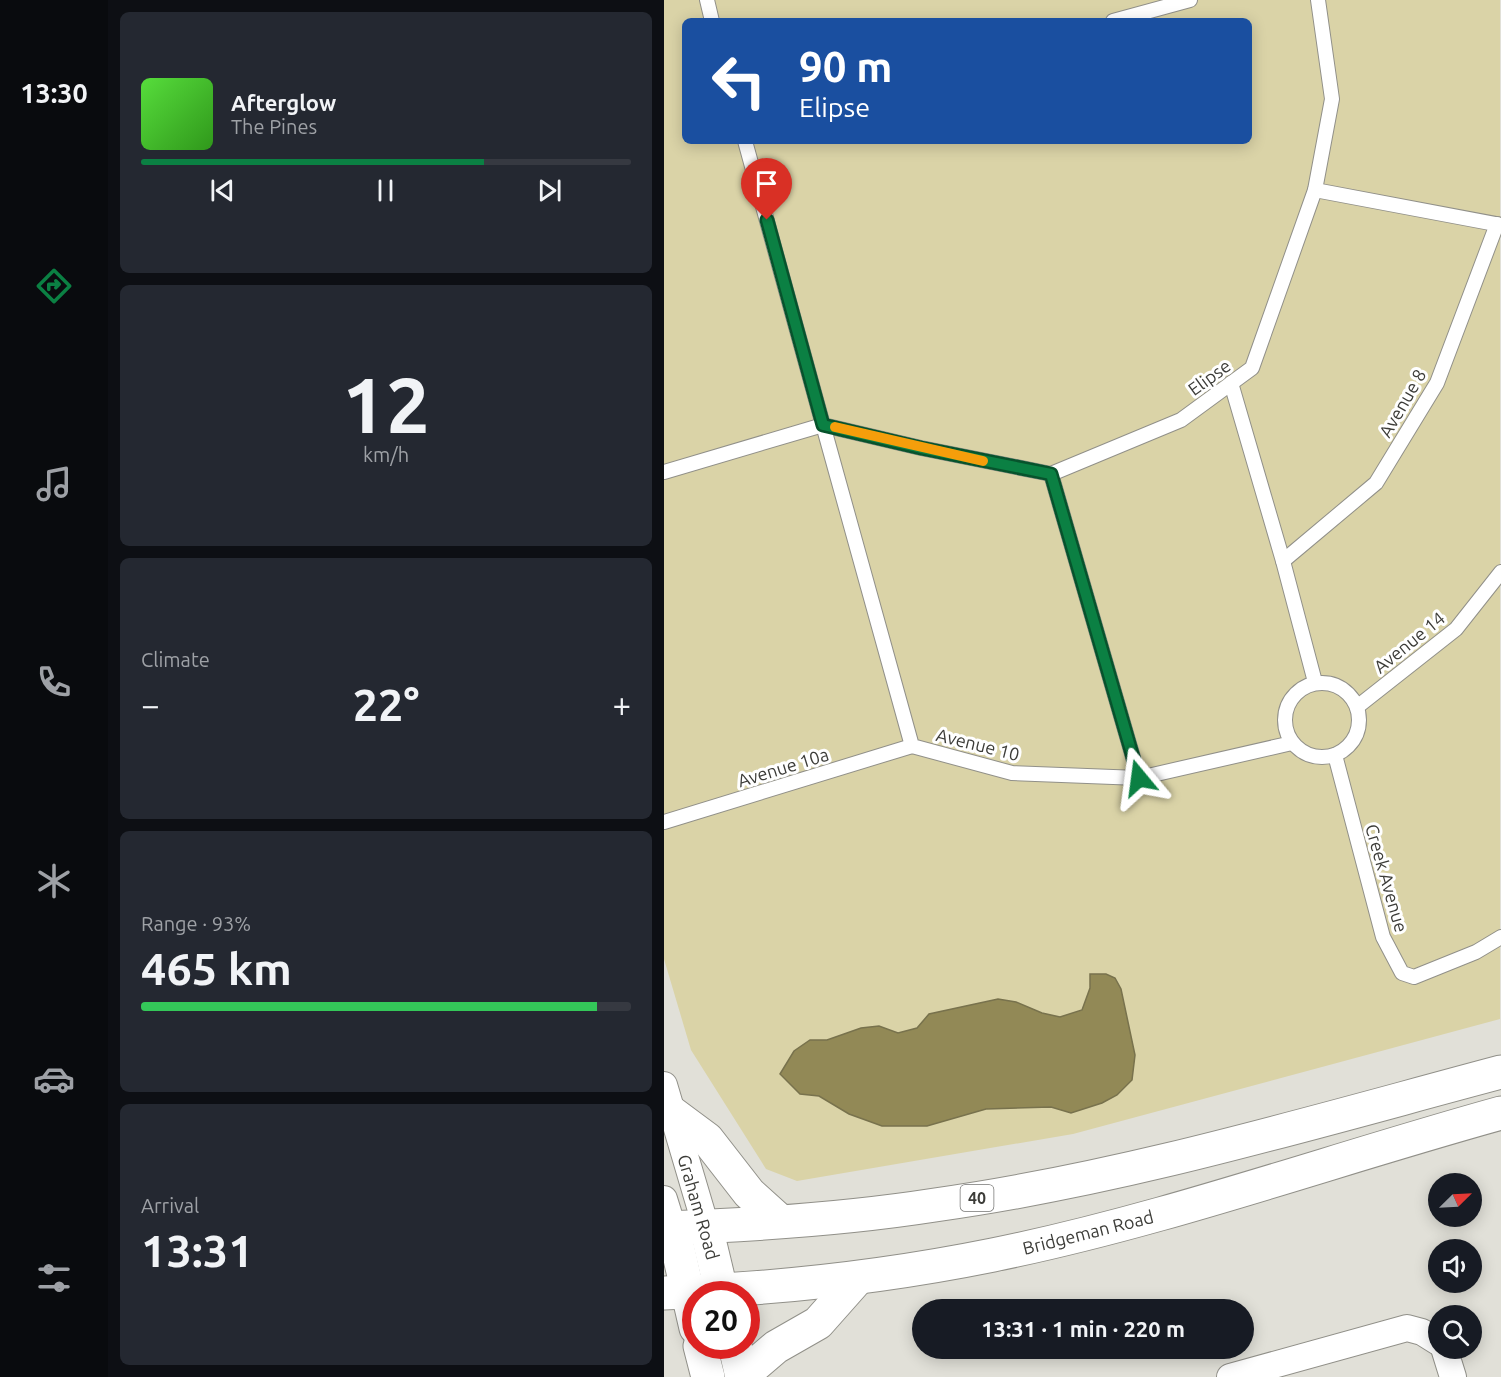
<!DOCTYPE html>
<html lang="en">
<head>
<meta charset="utf-8">
<style>
  :root { --surface:#171b24; --page:#242831; --text:#f1f3f6; --muted:#9ea1a6; --line:#363941; --accent:#0b8043 }
  body { margin:0; font-family:Ubuntu,sans-serif; background:var(--page); color:var(--text); height:100vh; display:flex; flex-direction:column; font-size:22px; white-space:nowrap }
  * { box-sizing:border-box; margin:0 }
  p { font-size:20px; color:var(--muted) }
  .icon { flex:none; width:33px; height:33px; fill:none; stroke:currentColor; stroke-width:2; stroke-linecap:round; stroke-linejoin:round }
  .map { position:relative; flex:1; overflow:hidden }
  .panel { display:flex; flex-direction:column; gap:12px; padding:12px; background:#0d0f14; width:556px }
  .panel>* { flex:none }
  .guide { position:absolute; left:18px; top:18px; width:570px; height:126px; border-radius:9px; box-shadow:0 3px 15px #0003; background:#1a4fa0; color:#fff; overflow:hidden }
  .needle { width:39px; rotate:66deg }
  .fabs { position:absolute; left:764px; top:1173px; display:grid; gap:12px }
  .fabs a { display:grid; place-items:center; width:54px; height:54px; border-radius:50%; background:var(--surface); box-shadow:0 3px 15px #0003; font-size:30px }
  .speed { position:absolute; left:18px; top:1281px; display:flex; gap:12px; font-size:30px; font-weight:700; text-align:center }
  .speed>* { display:grid; place-content:center; width:78px; height:78px; border-radius:50%; background:var(--surface); box-shadow:0 3px 15px #0003; line-height:1 }
  .speed .limit { border:9px solid #d22; background:#fff; color:#111 }
  .pin { position:absolute; display:grid; place-items:center; width:51px; height:51px; color:#fff; margin:-62px -26px; border-radius:50% 50% 50% 0; rotate:-45deg; box-shadow:0 0 6px #0007 }
  .pin .icon { rotate:45deg }
  .me { position:absolute; width:66px; margin:-33px; rotate:344deg; stroke-linejoin:round; filter:drop-shadow(0 0 4px #0008) }
  .turn { display:flex; align-items:center; gap:21px; height:126px; padding:0 18px; font-size:27px }
  .turn .icon { width:78px; height:78px; stroke-width:2.5 }
  .turn b { display:block; font-size:42px; line-height:51px }
  .big { font-size:45px; font-weight:700; line-height:1.1 }
  .panel .widget { flex:1; display:flex; flex-direction:column; justify-content:center; gap:9px; min-width:0; padding:0 21px; border-radius:9px; background:var(--page) }
  .panel .dial { align-items:center; gap:0 }
  .dial b { font-size:78px; line-height:1 }
  .song { display:flex; align-items:center; gap:18px }
  .cover { width:72px; height:72px; border-radius:9px; background:linear-gradient(135deg,hsl(110 70% 55%),hsl(110 70% 35%)) }
  .played { height:6px; border-radius:3px; background:linear-gradient(90deg,var(--accent) 70%,var(--line) 70%) }
  .keys { display:flex; justify-content:space-around; direction:ltr }
  .heat { display:flex; justify-content:space-between; align-items:center; font-size:33px; direction:ltr }
  .charge { height:9px; border-radius:4px; background:linear-gradient(90deg,#34c759 93%,var(--line) 0) }
  .trip { position:absolute; left:248px; top:1299px; width:342px; height:60px; border-radius:30px; background:var(--surface); box-shadow:0 3px 15px #0003; font-weight:700; line-height:60px; text-align:center }
  main { display:flex; flex:1; min-height:0 }
  .tab-bar { display:flex; flex-direction:column; width:108px; justify-content:space-around; align-items:center; background:#090b0e; color:var(--muted) }
  .tab-bar .icon { width:42px; height:42px }
  .tab-bar .selected { color:var(--accent) }
  .tab-bar b { font-size:27px; color:var(--text) }
  .map>svg:first-child { display:block }
  .green { fill:#dad3a7; fill-rule:evenodd }
  .water { fill:#928956; stroke:#78724d; stroke-width:1.5 }
  .lines { fill:none; stroke-linecap:round; stroke-linejoin:round }
  .service-casing { stroke:#919089; stroke-width:16 }
  .minor-casing { stroke:#919089; stroke-width:28 }
  .tertiary-casing { stroke:#919089; stroke-width:35 }
  .primary-casing { stroke:#919089; stroke-width:35 }
  .service { stroke:#fff; stroke-width:14 }
  .minor { stroke:#fff; stroke-width:26 }
  .tertiary { stroke:#fff; stroke-width:33 }
  .primary { stroke:#fff; stroke-width:33 }
  .route-casing { stroke:#07532c; stroke-width:15 }
  .route { stroke:#0b8043; stroke-width:10 }
  .slow { stroke:#f59e0b; stroke-width:10 }
  .labels { text-anchor:middle; dominant-baseline:central; stroke-width:6; stroke-linejoin:round; paint-order:stroke }
  .shield { fill:#fff; stroke:#767674; stroke-width:1.5 }
  .shield-label { font-size:16px; font-weight:bold; fill:#3c3c38 }
  .street-label { font-size:18px; fill:#3c3c38; stroke:#fff }
</style>
</head>
<body>
<main>
<nav class="tab-bar">
<b>13:30</b>
<svg class="icon selected" aria-label="directions" viewBox="0 0 24 24"><path d="M12 3l9 9-9 9-9-9zM9 14v-3h6M13 9l2 2-2 2"/></svg>
<svg class="icon" aria-label="music" viewBox="0 0 24 24"><path d="M9 18V5l10-2v13"/><circle cx="6" cy="18" r="3"/><circle cx="16" cy="16" r="3"/></svg>
<svg class="icon" aria-label="phone" viewBox="0 0 24 24"><path d="M5 4h4l2 5-3 2q2 4 5 5l2-3 5 2v4C11 20 4 13 5 4z"/></svg>
<svg class="icon" aria-label="climate" viewBox="0 0 24 24"><path d="M12 3v18M4 7l16 10M4 17L20 7"/></svg>
<svg class="icon" aria-label="car" viewBox="0 0 24 24"><path d="M5 17H2v-5l4-1 3-4h7l3 4 3 1v5h-3M9 17h6M6 11h13"/><circle cx="7" cy="17" r="2"/><circle cx="17" cy="17" r="2"/></svg>
<svg class="icon" aria-label="filters" viewBox="0 0 24 24"><path d="M4 7h16M4 17h16"/><circle cx="9" cy="7" r="2"/><circle cx="15" cy="17" r="2"/></svg>
</nav>
<section class="panel">
<div class="widget">
<div class="song"><i class="cover"></i><div><b>Afterglow</b><p>The Pines</p></div></div>
<div class="played"></div>
<div class="keys"><svg class="icon" aria-label="previous" viewBox="0 0 24 24"><path d="M18 5L8 12l10 7zM5 5v14"/></svg><svg class="icon" aria-label="pause" viewBox="0 0 24 24"><path d="M8 5v14M16 5v14"/></svg><svg class="icon" aria-label="next" viewBox="0 0 24 24"><path d="M6 5l10 7-10 7zM19 5v14"/></svg></div>
</div>
<div class="widget dial"><b>12</b><p>km/h</p></div>
<div class="widget"><p>Climate</p>
<div class="heat"><a>−</a><b class="big">22°</b><a>+</a></div>
</div>
<div class="widget"><p>Range · 93%</p><b class="big">465 km</b><div class="charge"></div></div>
<div class="widget"><p>Arrival</p><b class="big">13:31</b></div>
</section>
<div class="map">
<svg width="837" height="1377" viewBox="0 0 837 1377">
  <rect width="100%" height="100%" fill="#e1e0d8"/>
  <path class="green" d="M0,0h836v1019l-427,115 -276,47 -31,-12 -75,-119 -27,-91zM21,21h564v120h-564z"/>
  <polygon class="water" points="426,974 442,974 451,978 457,989 471,1055 468,1080 453,1095 438,1103 407,1113 387,1107 322,1109 263,1126 218,1126 185,1114 155,1096 136,1094 116,1074 130,1051 146,1040 163,1040 197,1028 215,1026 234,1033 253,1028 265,1014 334,999 352,1002 378,1013 396,1017 418,1010 426,988"/>
  <g class="lines">
    <defs>
      <g id="service">
        <polyline points="43,0 48,21"/>
        <polyline points="449,21 526,0"/>
        <polyline points="651,190 837,225"/>
        <polyline points="567,383 619,561 651,682"/>
        <polyline points="0,472 159,425 81,141"/>
        <polyline points="387,474 475,778"/>
        <polyline points="619,561 712,483 773,383 833,224"/>
        <circle cx="658" cy="720" r="37"/>
        <polyline points="693,707 792,629 837,572"/>
        <polyline points="628,743 475,778 348,773 248,746 159,425 257,448 387,474 517,420 588,368 651,190 668,99 654,0"/>
        <polyline points="671,755 719,937 738,973 750,977 812,952 837,937"/>
        <polyline points="0,822 248,746"/>
      </g>
      <g id="minor">
        <polyline points="0,1085 42,1227"/>
        <polyline points="0,1199 9,1228"/>
        <polyline points="780,1348 789,1377"/>
        <polyline points="566,1377 743,1328 758,1332 774,1342"/>
      </g>
      <g id="tertiary">
        <polyline points="42,1227 58,1294"/>
        <polyline points="9,1228 32,1328"/>
        <polyline points="36,1346 44,1377"/>
        <polyline points="71,1346 78,1377"/>
      </g>
      <g id="primary">
        <polyline points="8,1113 43,1139 85,1193 116,1221"/>
        <path d="M0,1228c91,-3 181,-9 271,-23 192,-27 378,-83 566,-133"/>
        <path d="M0,1293c111,-4 220,-16 329,-38 172,-35 338,-95 508,-142"/>
        <polyline points="78,1376 112,1347 154,1323 193,1279"/>
      </g>
    </defs>
    <use href="#service" class="service-casing"/>
    <use href="#minor" class="minor-casing"/>
    <use href="#tertiary" class="tertiary-casing"/>
    <use href="#primary" class="primary-casing"/>
    <use href="#service" class="service"/>
    <use href="#minor" class="minor"/>
    <use href="#tertiary" class="tertiary"/>
    <use href="#primary" class="primary"/>
  </g>
  <g class="lines">
    <defs>
      <polyline id="route" points="103,220 159,425 257,448 387,474 475,778"/>
    </defs>
    <use href="#route" class="route-casing"/>
    <use href="#route" class="route"/>
    <polyline class="slow" points="171,427 319,461"/>
  </g>
  <g class="labels">
    <rect class="shield" x="296.5" y="1185" width="33" height="26" rx="4.5"/>
    <g class="shield-label">
      <text x="313" y="1198">40</text>
    </g>
    <g class="street-label">
      <text transform="translate(545 377) rotate(-36)">Elipse</text>
      <text transform="translate(738 403) rotate(-60)">Avenue 8</text>
      <text transform="translate(745 642) rotate(-39)">Avenue 14</text>
      <text transform="translate(314 744) rotate(14)">Avenue 10</text>
      <text transform="translate(119 767) rotate(-17)">Avenue 10a</text>
      <text transform="translate(723 878) rotate(74)">Creek Avenue</text>
      <text transform="translate(35 1207) rotate(74)">Graham Road</text>
      <text transform="translate(424 1232) rotate(-14)">Bridgeman Road</text>
    </g>
  </g>
</svg>
<div class="fabs">
<a><svg class="needle" viewBox="-14 -14 28 28"><path d="M0-13l5 13h-10z" fill="#e53935"/><path d="M0 13l5-13h-10z" fill="#9ea1a6"/></svg></a>
<a><svg class="icon" aria-label="sound" viewBox="0 0 24 24"><path d="M4 9h4l5-4v14l-5-4H4zM17 9q2 3 0 6"/></svg></a>
<a><svg class="icon" aria-label="search" viewBox="0 0 24 24"><circle cx="10" cy="10" r="6"/><path d="M15 15l6 6"/></svg></a>
</div>
<div class="speed"><div class="limit">20</div></div>
<div class="pin" style="left:103px;top:220px;background:#d93025"><svg class="icon" aria-label="arrive" viewBox="0 0 24 24"><path d="M6 21V4h12l-3 4 3 4H6"/></svg></div>
<svg class="me" style="left:475px;top:778px" viewBox="-20 -20 40 40"><path d="M0-17L14 15 0 8-14 15z" fill="#0b8043" stroke="#fff" stroke-width="4"/></svg>
<div class="trip">13:31 · 1 min · 220 m</div>
<div class="guide">
<div class="turn"><svg class="icon" aria-label="left" viewBox="0 0 24 24"><path d="M17 20v-9H6M10 6l-5 5 5 5"/></svg><div><b>90 m</b>Elipse</div></div>
</div>
</div>
</main>
</body>
</html>
